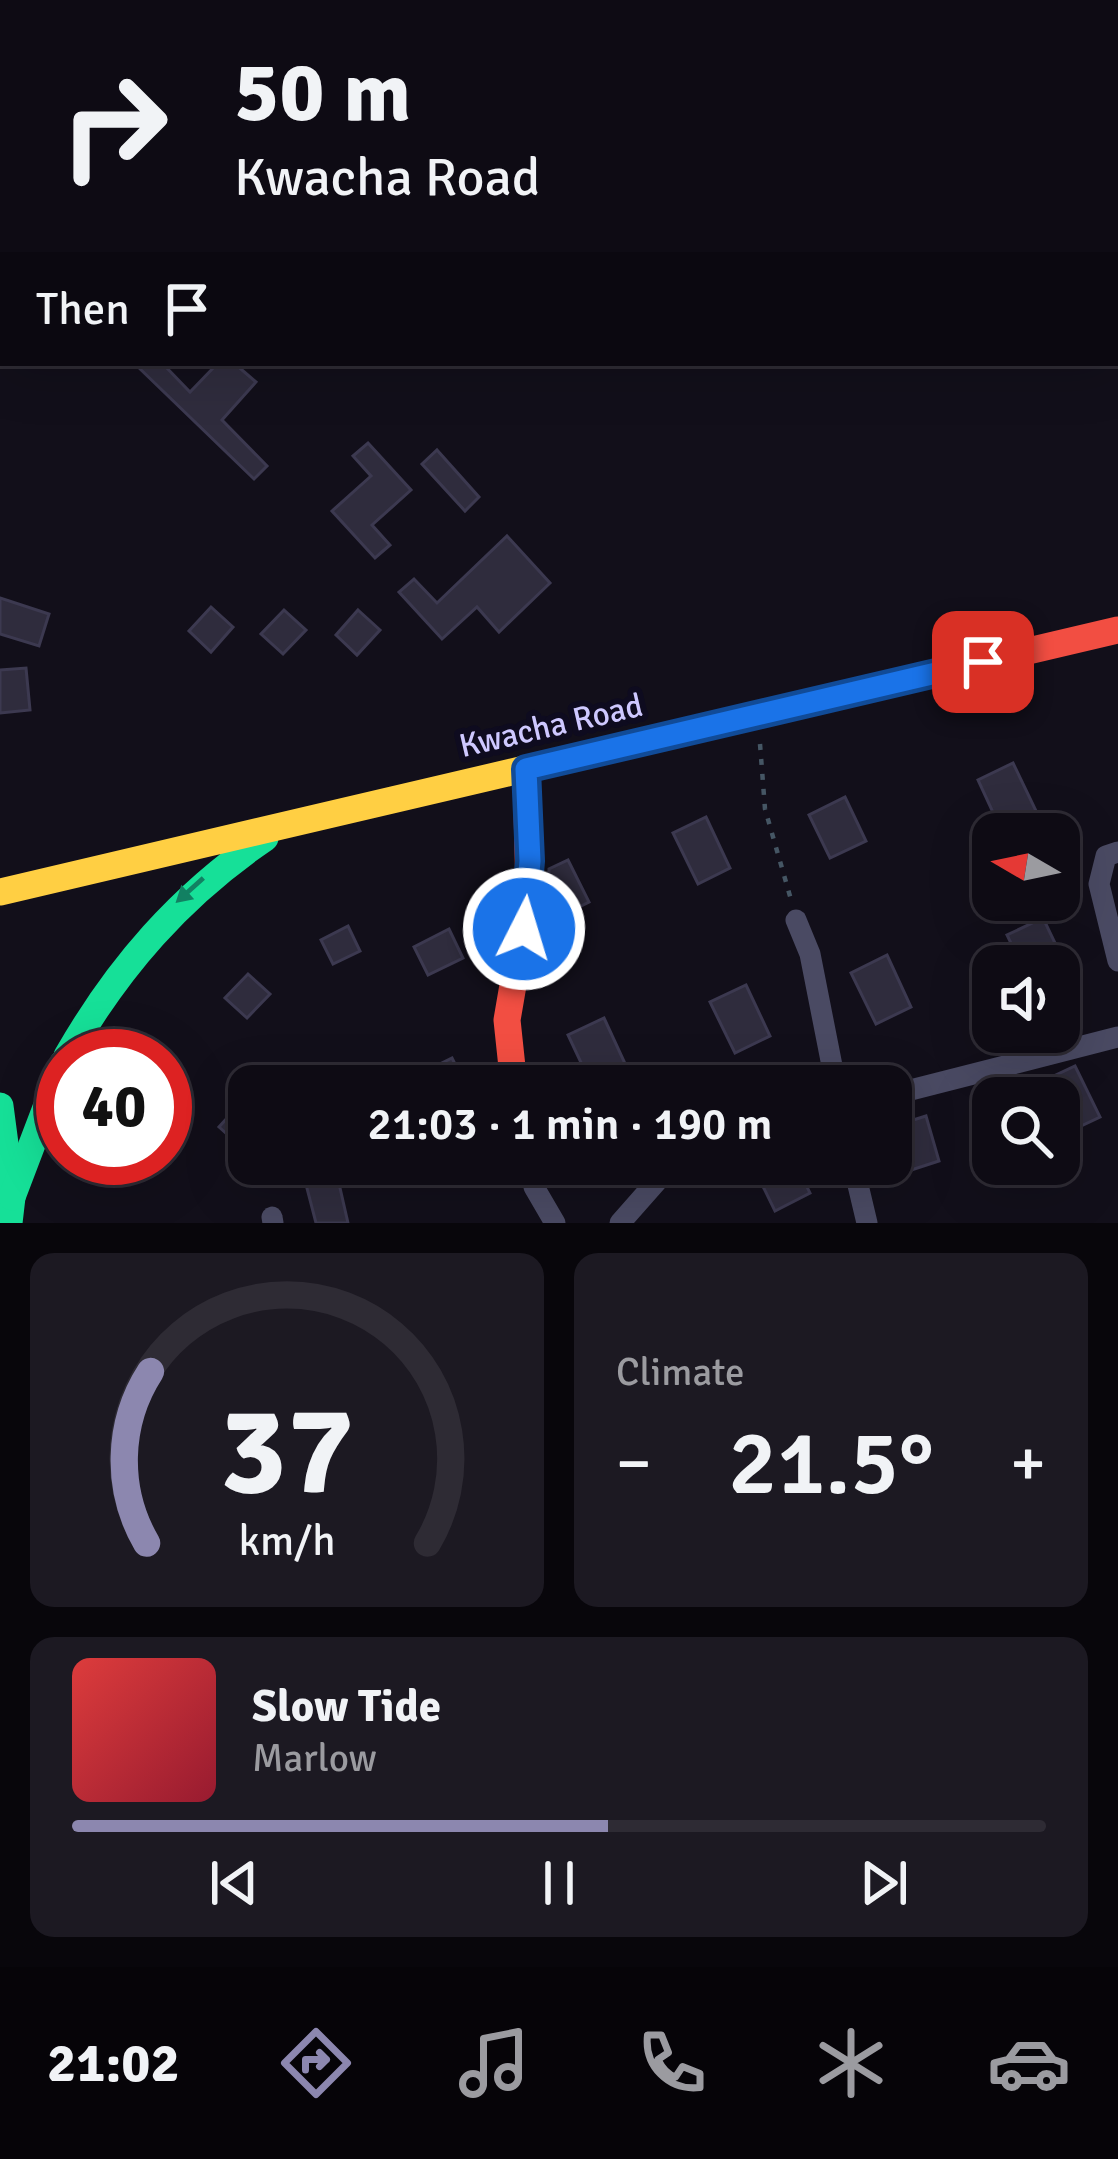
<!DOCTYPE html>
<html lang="en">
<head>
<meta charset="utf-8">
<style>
  :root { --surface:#0e0b14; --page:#1c1922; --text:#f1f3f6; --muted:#9b9ba0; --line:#2e2b34; --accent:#8c87af }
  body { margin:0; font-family:Signika,sans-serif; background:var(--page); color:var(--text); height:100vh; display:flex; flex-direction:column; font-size:45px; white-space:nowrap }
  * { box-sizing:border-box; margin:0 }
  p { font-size:39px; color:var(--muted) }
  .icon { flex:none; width:66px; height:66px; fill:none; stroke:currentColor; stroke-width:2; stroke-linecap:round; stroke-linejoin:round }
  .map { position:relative; height:1223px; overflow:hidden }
  .panel { display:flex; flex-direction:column; gap:30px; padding:30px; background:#08060b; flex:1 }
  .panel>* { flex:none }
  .guide { position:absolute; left:0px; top:0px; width:1119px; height:366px; box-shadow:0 12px 48px #0002,0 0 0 3px var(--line); background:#0e0b14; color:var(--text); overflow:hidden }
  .needle { width:78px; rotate:279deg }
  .buttons { position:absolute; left:972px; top:813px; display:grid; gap:24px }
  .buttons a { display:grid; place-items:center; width:108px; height:108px; border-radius:24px; background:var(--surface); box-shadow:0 12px 48px #0002,0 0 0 3px var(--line); font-size:60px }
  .speed { position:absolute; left:36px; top:1029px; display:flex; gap:24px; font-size:60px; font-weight:700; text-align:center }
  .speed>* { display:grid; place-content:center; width:156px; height:156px; border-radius:50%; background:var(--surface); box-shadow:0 12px 48px #0002,0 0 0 3px var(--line); line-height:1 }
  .speed .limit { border:18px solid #d22; background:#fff; color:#111 }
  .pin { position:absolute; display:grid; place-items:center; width:102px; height:102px; color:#fff; margin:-51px; border-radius:24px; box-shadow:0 6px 18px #0006 }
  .me { position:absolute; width:132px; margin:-66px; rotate:5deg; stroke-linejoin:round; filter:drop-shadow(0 0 9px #0008) }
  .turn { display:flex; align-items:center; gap:42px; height:252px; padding:0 36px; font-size:54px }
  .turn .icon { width:156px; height:156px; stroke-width:2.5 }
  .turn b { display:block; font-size:84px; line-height:102px }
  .then { display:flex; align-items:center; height:114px; padding:0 36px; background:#0003; gap:24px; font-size:45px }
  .big { font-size:90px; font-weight:600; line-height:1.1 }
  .panel .card { flex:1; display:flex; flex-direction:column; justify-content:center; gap:18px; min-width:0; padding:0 42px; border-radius:24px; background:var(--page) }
  .panel .dial { align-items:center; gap:0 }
  .dial svg { height:312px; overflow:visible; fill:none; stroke:var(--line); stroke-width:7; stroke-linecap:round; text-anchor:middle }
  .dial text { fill:var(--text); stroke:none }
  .song { display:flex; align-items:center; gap:36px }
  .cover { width:144px; height:144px; border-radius:18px; background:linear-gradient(135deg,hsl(0 70% 55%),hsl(350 70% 35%)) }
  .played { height:12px; border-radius:6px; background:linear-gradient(90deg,var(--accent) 55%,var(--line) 55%) }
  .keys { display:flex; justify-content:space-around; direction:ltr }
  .heat { display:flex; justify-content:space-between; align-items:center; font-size:66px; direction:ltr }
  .panel .tiles { flex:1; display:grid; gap:30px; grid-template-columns:1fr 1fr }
  .card:last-child { grid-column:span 2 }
  .trip { position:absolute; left:228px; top:1065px; width:684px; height:120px; border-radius:24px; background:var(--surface); box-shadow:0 12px 48px #0002,0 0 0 3px var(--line); font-weight:600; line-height:120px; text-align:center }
  .dock { display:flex; height:192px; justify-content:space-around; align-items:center; background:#060408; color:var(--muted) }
  .dock .icon { width:84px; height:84px }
  .dock .selected { color:var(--accent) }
  .dock b { font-size:54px; color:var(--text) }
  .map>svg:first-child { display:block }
  .building { fill:#2f2c3d; stroke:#3c3950; stroke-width:3 }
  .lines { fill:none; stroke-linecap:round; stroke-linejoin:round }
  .path { stroke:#455664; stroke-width:4.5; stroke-dasharray:6 9; stroke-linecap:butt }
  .lane { stroke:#4a4a63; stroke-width:10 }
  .street { stroke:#4a4a63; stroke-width:21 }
  .fast { stroke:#16e098; stroke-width:27 }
  .slow { stroke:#ffcf43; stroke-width:27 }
  .jam { stroke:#f24e42; stroke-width:27 }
  .oneway { fill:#128062 }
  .route-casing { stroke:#114b97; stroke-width:30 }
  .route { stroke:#1a73e8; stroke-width:21 }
  .labels { text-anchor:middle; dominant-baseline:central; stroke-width:12; stroke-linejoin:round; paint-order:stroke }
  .street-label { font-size:33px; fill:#cec8ff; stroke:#0e0b1f }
</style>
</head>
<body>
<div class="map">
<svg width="1118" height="1223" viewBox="0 0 1118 1223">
  <rect width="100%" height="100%" fill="#120f1a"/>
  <g class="building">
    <polygon points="134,363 162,363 190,392 218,363 234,363 256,382 222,420 267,466 254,479"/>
    <polygon points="368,443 411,490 372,525 390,545 375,558 332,511 371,476 353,456"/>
    <polygon points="437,450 479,497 465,511 422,464"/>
    <polygon points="507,536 550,583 499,632 477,607 442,639 399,592 414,579 437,603"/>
    <polygon points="0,598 49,614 39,646 0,634"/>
    <polygon points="211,607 233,627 211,652 189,631"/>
    <polygon points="284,610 306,630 283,654 261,634"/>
    <polygon points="358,610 380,630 357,655 336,635"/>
    <polygon points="26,668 30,710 0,713 0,670"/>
    <polygon points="1013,763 1038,815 1002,832 978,780"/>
    <polygon points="845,797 866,841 830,858 809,815"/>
    <polygon points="706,817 730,868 698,884 673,833"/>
    <polygon points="568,860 589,902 553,920 548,908 549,869"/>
    <polygon points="1043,918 1066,966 1022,966 1007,935"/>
    <polygon points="348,926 360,951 333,964 321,940"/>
    <polygon points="449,929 463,958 428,975 414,947"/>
    <polygon points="887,955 911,1007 876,1024 851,973"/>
    <polygon points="248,974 270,994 247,1018 225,998"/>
    <polygon points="746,985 770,1036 735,1053 710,1002"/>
    <polygon points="604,1018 628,1070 592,1086 568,1035"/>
    <polygon points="452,1058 466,1086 395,1086"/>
    <polygon points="1075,1066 1100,1117 1064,1134 1059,1098 1046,1098 1039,1083"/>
    <polygon points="249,1094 249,1154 219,1127"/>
    <polygon points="926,1116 939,1161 908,1171 894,1126"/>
    <polygon points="752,1164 796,1164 810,1193 775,1211"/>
    <polygon points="335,1166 348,1223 316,1223 303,1173"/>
  </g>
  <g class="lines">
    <polyline class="path" points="760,744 765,809 792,903"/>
    <g class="lane">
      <polyline points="1055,0 1056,3"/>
      <polyline points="1116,95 1118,97"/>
    </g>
    <g class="street">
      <polyline points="1118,852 1106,856 1099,884 1118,961"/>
      <polyline points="796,920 810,954 836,1086"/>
      <polyline points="891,1095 1118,1037"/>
      <polyline points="531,1164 534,1187 555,1223"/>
      <polyline points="552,1164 568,1169 594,1164"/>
      <polyline points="853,1164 867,1223"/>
      <polyline points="272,1217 273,1223"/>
      <polyline points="620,1223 672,1164"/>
    </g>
    <g class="fast">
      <path d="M67,1056c51,-89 113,-160 198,-218"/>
      <polyline points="0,1106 12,1197 9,1223"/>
      <polyline points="12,1197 63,1063"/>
    </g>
    <polyline class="slow" points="0,892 776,710"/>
    <g class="jam">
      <polyline points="776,710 1118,630"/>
      <polyline points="514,1086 507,1020 529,892 526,769"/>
    </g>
  </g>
  <defs><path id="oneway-solid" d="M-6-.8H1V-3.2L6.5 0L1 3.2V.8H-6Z" transform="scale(3)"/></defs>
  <use class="oneway" href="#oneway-solid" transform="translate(190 890) rotate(138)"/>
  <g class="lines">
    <defs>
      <polyline id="route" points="524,929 530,861 526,769 983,662"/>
    </defs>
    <use href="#route" class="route-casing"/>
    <use href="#route" class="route"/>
  </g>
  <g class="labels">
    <g class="street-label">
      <text transform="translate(551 726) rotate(-13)">Kwacha Road</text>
    </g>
  </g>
</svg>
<div class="buttons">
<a><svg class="needle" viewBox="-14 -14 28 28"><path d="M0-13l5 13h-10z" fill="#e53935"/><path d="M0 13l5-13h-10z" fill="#9b9ba0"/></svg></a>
<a><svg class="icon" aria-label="sound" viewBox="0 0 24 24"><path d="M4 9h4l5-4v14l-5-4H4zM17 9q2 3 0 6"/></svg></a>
<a><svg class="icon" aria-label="search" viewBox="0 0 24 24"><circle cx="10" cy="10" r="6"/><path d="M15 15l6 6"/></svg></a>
</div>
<div class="speed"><div class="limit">40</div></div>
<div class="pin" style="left:983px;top:662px;background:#d93025"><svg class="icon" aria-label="arrive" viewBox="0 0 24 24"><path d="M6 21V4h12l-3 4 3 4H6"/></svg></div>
<svg class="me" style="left:524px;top:929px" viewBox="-20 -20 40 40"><circle r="17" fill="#1a73e8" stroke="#fff" stroke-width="3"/><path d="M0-11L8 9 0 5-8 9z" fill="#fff"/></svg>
<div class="trip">21:03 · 1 min · 190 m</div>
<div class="guide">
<div class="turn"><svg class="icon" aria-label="right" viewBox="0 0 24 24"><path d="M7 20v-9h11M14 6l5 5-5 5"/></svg><div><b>50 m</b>Kwacha Road</div></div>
<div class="then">Then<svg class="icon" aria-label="arrive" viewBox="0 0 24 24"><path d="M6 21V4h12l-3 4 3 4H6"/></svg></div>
</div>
</div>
<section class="panel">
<div class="tiles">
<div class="card dial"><svg viewBox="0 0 100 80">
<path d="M14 69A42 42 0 1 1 86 69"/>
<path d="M14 69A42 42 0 0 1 15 25" stroke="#8c87af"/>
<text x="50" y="56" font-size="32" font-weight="700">37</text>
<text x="50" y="72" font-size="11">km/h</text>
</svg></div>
<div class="card"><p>Climate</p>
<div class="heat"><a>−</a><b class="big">21.5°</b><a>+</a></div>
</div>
<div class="card">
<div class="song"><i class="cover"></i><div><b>Slow Tide</b><p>Marlow</p></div></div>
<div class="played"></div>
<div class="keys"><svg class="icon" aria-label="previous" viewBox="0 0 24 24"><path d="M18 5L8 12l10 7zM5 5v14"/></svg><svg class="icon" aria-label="pause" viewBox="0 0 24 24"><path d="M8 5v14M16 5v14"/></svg><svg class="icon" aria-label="next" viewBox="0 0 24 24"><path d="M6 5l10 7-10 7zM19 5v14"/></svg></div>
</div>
</div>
</section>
<nav class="dock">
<b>21:02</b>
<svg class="icon selected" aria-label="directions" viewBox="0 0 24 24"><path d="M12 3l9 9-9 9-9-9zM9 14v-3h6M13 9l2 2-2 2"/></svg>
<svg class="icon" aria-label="music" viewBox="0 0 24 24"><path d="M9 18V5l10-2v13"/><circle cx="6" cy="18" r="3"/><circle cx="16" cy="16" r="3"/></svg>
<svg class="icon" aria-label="phone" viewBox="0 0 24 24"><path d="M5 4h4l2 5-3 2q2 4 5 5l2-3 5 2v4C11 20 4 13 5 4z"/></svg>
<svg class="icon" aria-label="climate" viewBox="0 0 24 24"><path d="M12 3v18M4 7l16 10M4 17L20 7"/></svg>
<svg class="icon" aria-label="car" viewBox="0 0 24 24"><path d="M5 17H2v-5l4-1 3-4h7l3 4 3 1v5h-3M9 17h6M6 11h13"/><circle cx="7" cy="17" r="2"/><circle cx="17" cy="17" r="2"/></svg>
</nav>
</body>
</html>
